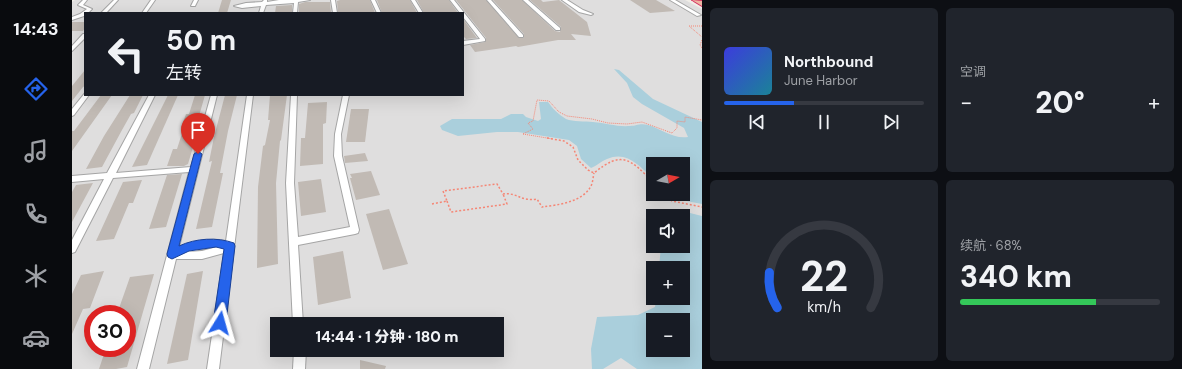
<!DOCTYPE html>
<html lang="zh">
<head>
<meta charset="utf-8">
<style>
  :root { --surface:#171b24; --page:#20242c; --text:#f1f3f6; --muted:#9ea1a6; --line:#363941; --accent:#2563eb }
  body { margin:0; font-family:"DM Sans","Noto Sans SC",sans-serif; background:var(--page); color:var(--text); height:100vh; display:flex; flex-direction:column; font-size:15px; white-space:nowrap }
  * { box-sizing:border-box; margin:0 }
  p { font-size:13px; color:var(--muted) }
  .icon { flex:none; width:22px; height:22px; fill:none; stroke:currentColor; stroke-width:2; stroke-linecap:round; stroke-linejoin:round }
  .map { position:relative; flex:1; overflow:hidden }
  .details { display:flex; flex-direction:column; gap:8px; padding:8px; background:#0d0f14; width:480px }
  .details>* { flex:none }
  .guide { position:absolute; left:12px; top:12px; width:380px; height:84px; border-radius:0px; box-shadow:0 4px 16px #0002; background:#171b24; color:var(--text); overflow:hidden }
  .needle { width:26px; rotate:80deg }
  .fabs { position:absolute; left:574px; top:157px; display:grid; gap:8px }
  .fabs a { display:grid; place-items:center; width:44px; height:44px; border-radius:0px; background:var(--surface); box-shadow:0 4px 16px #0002; font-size:20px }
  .speed { position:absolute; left:12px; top:305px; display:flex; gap:8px; font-size:20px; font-weight:700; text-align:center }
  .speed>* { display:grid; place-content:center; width:52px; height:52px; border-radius:50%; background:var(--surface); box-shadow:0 4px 16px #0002; line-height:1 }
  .speed .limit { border:6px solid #d22; background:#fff; color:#111 }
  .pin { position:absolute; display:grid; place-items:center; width:34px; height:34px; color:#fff; margin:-41px -17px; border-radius:50% 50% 50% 0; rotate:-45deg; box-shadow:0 0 4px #0007 }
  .pin .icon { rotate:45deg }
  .me { position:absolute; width:44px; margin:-22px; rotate:8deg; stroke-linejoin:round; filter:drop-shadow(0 0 3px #0008) }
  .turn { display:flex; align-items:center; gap:14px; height:84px; padding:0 16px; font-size:18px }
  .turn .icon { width:52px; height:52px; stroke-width:2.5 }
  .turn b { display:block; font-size:28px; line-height:34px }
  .big { font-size:30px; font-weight:800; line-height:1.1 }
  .details .widget { flex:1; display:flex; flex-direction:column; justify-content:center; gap:6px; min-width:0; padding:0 14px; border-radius:6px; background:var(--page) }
  .details .dial { align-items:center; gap:0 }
  .dial svg { height:104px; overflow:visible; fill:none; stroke:var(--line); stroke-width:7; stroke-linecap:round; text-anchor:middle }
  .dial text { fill:var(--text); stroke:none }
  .song { display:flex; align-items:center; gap:12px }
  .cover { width:48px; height:48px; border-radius:6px; background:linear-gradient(135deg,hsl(240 70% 55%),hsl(190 70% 35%)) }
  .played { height:4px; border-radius:2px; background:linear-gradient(90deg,var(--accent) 35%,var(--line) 35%) }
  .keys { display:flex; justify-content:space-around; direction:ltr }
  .heat { display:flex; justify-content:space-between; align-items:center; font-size:22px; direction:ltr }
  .charge { height:6px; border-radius:3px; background:linear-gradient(90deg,#34c759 68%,var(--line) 0) }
  .details .tiles { flex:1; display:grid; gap:8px; grid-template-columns:repeat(2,1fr) }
  .trip { position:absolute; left:198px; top:317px; width:234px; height:40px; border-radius:0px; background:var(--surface); box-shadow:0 4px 16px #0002; font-weight:800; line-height:40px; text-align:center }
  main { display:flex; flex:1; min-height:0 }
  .dock { display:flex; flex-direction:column; width:72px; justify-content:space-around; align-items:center; background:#090b0e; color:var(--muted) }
  .dock .icon { width:28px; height:28px }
  .dock .active { color:var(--accent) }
  .dock b { font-size:18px; color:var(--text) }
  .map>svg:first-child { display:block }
  .residential { fill:#dfdede; fill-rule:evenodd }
  .water { fill:#aacfdc; fill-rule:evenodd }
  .building { fill:#c1bab4 }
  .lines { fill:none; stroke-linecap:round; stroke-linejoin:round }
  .minor-casing { stroke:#a5a5a5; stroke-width:2 }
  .trunk-casing { stroke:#d52e62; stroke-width:2 }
  .path-far1 { stroke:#f58675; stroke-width:1; stroke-dasharray:1 1; stroke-linecap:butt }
  .path { stroke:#f58675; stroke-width:1.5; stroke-dasharray:2 2; stroke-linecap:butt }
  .minor { fill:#fff; fill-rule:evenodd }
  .trunk { fill:#eeb5a2; fill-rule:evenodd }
  .route { fill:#2563eb; stroke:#184099 }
</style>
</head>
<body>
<main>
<nav class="dock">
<b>14:43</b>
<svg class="icon active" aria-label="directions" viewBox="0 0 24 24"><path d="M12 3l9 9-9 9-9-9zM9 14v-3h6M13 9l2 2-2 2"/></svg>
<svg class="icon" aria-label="music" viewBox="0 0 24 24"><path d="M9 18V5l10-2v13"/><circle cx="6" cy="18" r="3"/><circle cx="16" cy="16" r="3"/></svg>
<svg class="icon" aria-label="phone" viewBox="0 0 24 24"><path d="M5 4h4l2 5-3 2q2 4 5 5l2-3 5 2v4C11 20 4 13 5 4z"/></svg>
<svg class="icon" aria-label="climate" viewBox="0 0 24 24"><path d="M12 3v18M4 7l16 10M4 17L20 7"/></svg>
<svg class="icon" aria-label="car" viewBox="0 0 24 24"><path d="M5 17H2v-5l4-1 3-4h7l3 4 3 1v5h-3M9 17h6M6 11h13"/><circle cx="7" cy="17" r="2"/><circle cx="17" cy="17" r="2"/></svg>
</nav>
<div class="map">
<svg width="630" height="369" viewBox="0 0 630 369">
  <rect width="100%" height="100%" fill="#f1eee8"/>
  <path class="residential" d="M3,0h610l17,9v360h-630v-367zM13,13h378v82h-378zM581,164h30v30h-30zM581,216h30v30h-30zM581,268h30v30h-30zM21,314h34v34h-34zM581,320h30v30h-30zM205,324h220v26h-220z"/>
  <g class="water">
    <path d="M542,69l5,1 34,29 49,23v82l-26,-5 -5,-5h12v-30h-30v14c-13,-11 -26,-28 -46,-19 -6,2 -10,7 -16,9l-10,-9 -4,-13 -8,-6 -51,-8h-21l-39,4 -16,-6 -2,-4 12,-7h49l10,-5h12l3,3 12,4 3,-2 -2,-17h9c5,7 10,12 18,17 7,3 19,2 27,3 13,1 24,5 37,4 7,0 9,-3 18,-1 14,4 24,14 40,12l-4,-9 -42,-24 -9,-7 -6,-14z"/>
    <path d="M608,213h10l12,3v153h-65l-16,-11 -18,11h-11l-1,-20 6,-32 41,-2 17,-8 1,-9h27v-30h-24l2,-22h22v-30h-7zM581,320h30v30h-30z"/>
  </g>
  <g class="building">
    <polygon points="150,0 159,0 155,13 146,13"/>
    <polygon points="268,0 298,0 303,13 266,13 265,1"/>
    <polygon points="305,0 338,0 345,13 310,13"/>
    <polygon points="345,0 377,0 386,13 352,13"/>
    <polygon points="384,0 414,0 447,38 452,38 452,34 421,0 450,0 483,31 488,32 489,27 458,0 469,0 471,2 487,0 515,22 519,36 499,34 504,40 486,40 446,47 444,46 403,52 398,45 413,42 414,38"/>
    <polygon points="558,0 584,0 603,11 578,13"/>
    <polygon points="233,2 258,2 259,13 227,13 227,4"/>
    <polygon points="220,5 220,13 203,13 204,6"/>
    <polygon points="391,19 405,38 394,39 391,36"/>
    <polygon points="0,22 13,22 13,28 11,31 0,31"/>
    <polygon points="13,70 13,86 11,87 0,101 0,86"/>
    <polygon points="29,95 40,95 0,151 0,131 2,131"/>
    <polygon points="58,95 71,95 62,113 59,114 50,130 30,167 14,169 32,136"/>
    <polygon points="96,95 106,95 75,165 60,167"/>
    <polygon points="123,95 133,95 123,130 119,147 121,147 116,164 112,166 95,166 101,149 105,149 112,127 109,128 114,114 117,114"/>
    <polygon points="153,95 165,95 156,131 148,173 151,173 140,227 124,229 140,161 137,162 142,137"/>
    <polygon points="198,95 215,95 209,140 208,141 204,183 206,264 185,268 186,187 191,146 193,145 198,120 196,120"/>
    <polygon points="255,102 254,123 251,124 251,164 228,166 229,138 233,138 236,103"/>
    <polygon points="279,109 297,109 293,142 274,142"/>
    <polygon points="293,153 296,161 273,163 272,156"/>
    <polygon points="299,171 308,195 284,200 278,178 280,178 278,174"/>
    <polygon points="110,174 94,227 77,229 95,175"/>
    <polygon points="249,179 254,212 229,216 226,182"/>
    <polygon points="70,180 61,203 57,203 42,239 24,241 51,182"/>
    <polygon points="21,183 0,222 0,192 4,185"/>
    <polygon points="317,209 336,264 311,270 294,214"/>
    <polygon points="271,251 279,298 246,305 241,257"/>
    <polygon points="32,271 18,308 11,309 0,334 0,294 9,275"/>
    <polygon points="131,271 116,360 95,364 115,274"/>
    <polygon points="82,274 55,367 44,369 27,369 34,348 55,348 55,314 45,314 58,277"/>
    <polygon points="288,360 314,366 313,369 288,369"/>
  </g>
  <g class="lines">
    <defs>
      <g id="minor">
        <polygon points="11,0 15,0 11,5 20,9 16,13 13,13 12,16 0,20 0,17 8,14 15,9 6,5"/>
        <polygon points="42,0 46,0 34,13 29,13"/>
        <polygon points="79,0 83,0 74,13 70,13"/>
        <polygon points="122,0 126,0 123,6 119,6"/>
        <polygon points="192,0 195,0 195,2 207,0 238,0 226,2 225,13 221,13 222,3 194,5 191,13 187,13 189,6 170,8 162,6 174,3 190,2"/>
        <polygon points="259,0 263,0 265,13 261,13"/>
        <polygon points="299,0 303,0 309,13 305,13"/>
        <polygon points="339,0 343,0 351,13 347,13"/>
        <polygon points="378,0 382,0 413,39 413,41 391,45 391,41 408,39 391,17 391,13 388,13"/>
        <polygon points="415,0 419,0 451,35 451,37 447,37"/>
        <polygon points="451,0 456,0 488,28 488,30 484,30"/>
        <polygon points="490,0 495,0 511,10 521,14 519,15 507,12"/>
        <polygon points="598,0 603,0 629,15 625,16"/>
        <polygon points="11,34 13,34 13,38 0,51 0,46"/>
        <polygon points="13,93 13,95 17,95 2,115 0,116 0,109"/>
        <path d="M77,95h6l-39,78 75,-6 20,-72h6l-38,152c14,-6 32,-9 47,-6l21,-146h6l-34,274h-12l17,-116 -22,6h-26l-27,110h-12l52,-197 -76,6 -38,74 -3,1v-13l32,-61 -32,3v-6l35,-3zM144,247h1l-15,4 -15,1z"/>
        <polygon points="219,95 225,95 222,183 226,237 278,227 262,156 263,134 271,95 277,95 269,134 270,156 287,230 286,233 283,234 226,245 231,324 221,324 214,183"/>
        <polygon points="222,350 234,350 233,369 221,369"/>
      </g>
      <polygon id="trunk" points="620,0 630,1 630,6"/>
    </defs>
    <use href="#minor" class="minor-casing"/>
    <use href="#trunk" class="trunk-casing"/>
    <g class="path-far1">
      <polyline points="630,26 617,26 630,37"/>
      <polyline points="630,40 628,45 630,48"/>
      <polyline points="451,134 461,129 456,123 461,121 465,100 477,101 487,112 495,116 520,119 536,123 555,124 570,122 600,133 605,128 605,121 613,122 613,117 630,120"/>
      <polyline points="451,134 481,139"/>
    </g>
    <g class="path">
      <path d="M475,138l17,3 9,6 5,13 10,10 6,3c28,-23 36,-14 59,9"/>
      <polyline points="593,194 600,201 630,207"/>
      <polyline points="375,201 379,212 435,204 431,194"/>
      <path d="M360,204l15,-3 -4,-10 54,-7 6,10c14,-2 18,8 34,5l5,8c16,-2 41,-5 49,-21 2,-4 2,-9 3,-13"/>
    </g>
    <use href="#minor" class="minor"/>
    <use href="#trunk" class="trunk"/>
  </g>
  <path class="route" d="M126,151l4,3 -23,92c17,-8 38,-9 55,-3l1,3 -9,77 -2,4 -4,2 -5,-2 -2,-4 11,-74 -8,-2 -27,4 -17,8 -4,-2 -1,-3 27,-100z"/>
</svg>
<div class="fabs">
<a><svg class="needle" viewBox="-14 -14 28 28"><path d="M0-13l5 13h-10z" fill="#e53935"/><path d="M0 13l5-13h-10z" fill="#9ea1a6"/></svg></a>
<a><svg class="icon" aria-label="sound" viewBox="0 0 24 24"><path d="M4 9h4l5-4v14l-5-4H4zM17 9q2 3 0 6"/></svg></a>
<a>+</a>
<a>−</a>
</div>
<div class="speed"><div class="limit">30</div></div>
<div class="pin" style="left:126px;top:154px;background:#d93025"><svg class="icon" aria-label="arrive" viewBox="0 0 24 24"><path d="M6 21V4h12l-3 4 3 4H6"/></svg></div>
<svg class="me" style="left:148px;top:323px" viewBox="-20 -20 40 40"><path d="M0-17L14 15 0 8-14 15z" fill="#2563eb" stroke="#fff" stroke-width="4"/></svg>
<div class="trip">14:44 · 1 分钟 · 180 m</div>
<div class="guide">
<div class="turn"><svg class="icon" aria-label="left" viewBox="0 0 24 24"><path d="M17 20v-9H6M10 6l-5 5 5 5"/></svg><div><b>50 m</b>左转</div></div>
</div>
</div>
<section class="details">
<div class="tiles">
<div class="widget">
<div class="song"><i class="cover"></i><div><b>Northbound</b><p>June Harbor</p></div></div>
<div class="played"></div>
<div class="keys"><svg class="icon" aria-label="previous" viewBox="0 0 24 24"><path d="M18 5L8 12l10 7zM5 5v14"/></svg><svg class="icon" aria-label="pause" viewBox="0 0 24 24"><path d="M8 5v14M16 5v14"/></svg><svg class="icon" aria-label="next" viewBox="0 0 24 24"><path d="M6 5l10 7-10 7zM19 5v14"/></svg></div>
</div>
<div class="widget"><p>空调</p>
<div class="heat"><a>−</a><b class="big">20°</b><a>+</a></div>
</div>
<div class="widget dial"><svg viewBox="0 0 100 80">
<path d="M14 69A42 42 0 1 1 86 69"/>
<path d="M14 69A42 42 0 0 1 8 42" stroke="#2563eb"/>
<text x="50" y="56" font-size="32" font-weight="700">22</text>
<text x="50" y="72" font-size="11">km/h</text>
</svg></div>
<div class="widget"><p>续航 · 68%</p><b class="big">340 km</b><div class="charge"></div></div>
</div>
</section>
</main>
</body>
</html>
